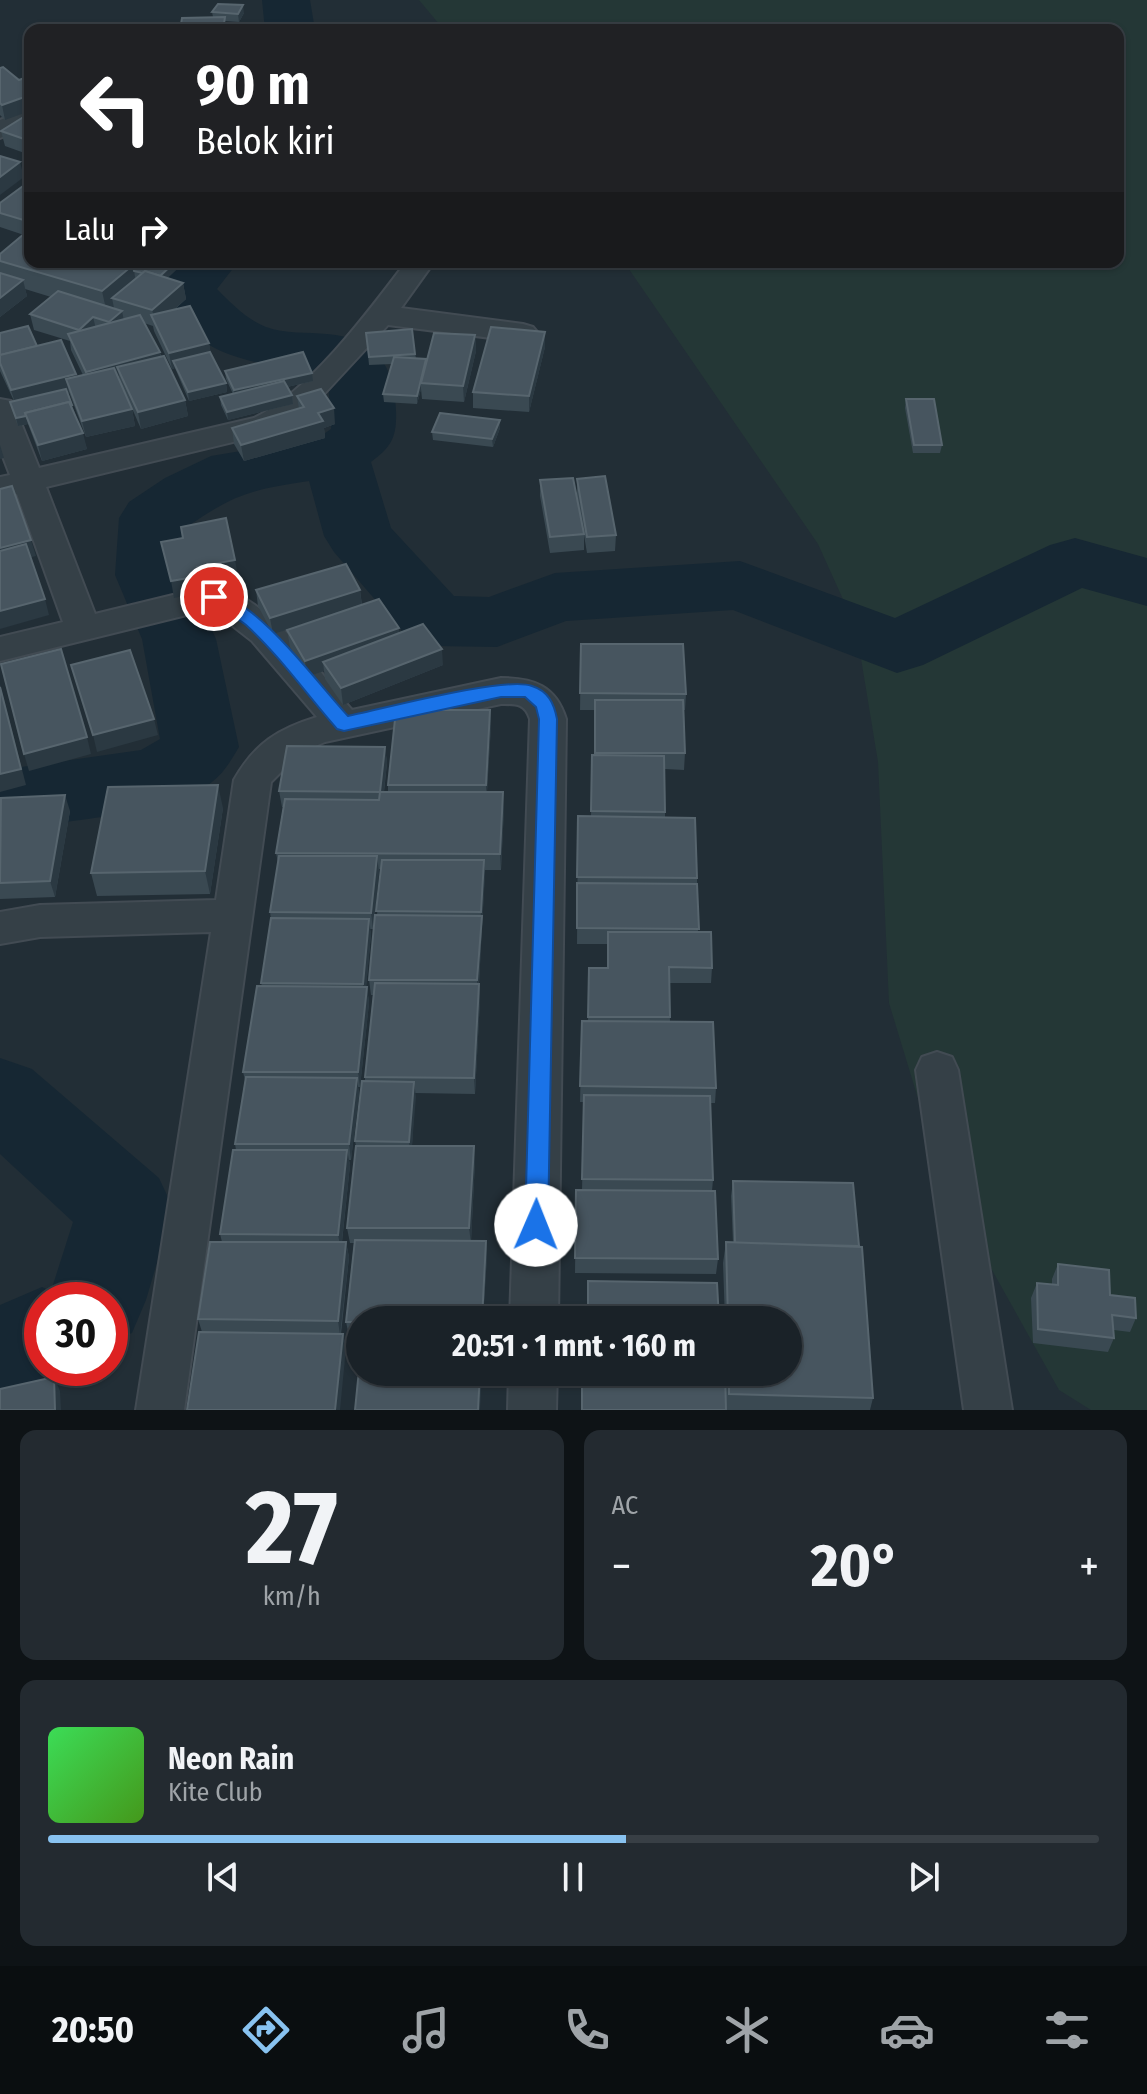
<!DOCTYPE html>
<html lang="id">
<head>
<meta charset="utf-8">
<style>
  :root { --surface:#1a2228; --page:#232a30; --text:#f1f3f6; --muted:#9fa4a8; --line:#383f45; --accent:#88c2f0 }
  body { margin:0; font-family:"Fira Sans Condensed",sans-serif; background:var(--page); color:var(--text); height:100vh; display:flex; flex-direction:column; font-size:30px; white-space:nowrap }
  * { box-sizing:border-box; margin:0 }
  p { font-size:26px; color:var(--muted) }
  .icon { flex:none; width:44px; height:44px; fill:none; stroke:currentColor; stroke-width:2; stroke-linecap:round; stroke-linejoin:round }
  .map { position:relative; height:1410px; overflow:hidden }
  .drawer { display:flex; flex-direction:column; gap:20px; padding:20px; background:#0e1316; flex:1 }
  .drawer>* { flex:none }
  .banner { position:absolute; left:24px; top:24px; width:1100px; height:244px; border-radius:16px; box-shadow:0 2px 6px #0004,0 0 0 2px var(--line); background:#202124; color:#fff; overflow:hidden }
  .speed { position:absolute; left:24px; top:1282px; display:flex; gap:16px; font-size:40px; font-weight:700; text-align:center }
  .speed>* { display:grid; place-content:center; width:104px; height:104px; border-radius:50%; background:var(--surface); box-shadow:0 2px 6px #0004,0 0 0 2px var(--line); line-height:1 }
  .speed .limit { border:12px solid #d22; background:#fff; color:#111 }
  .pin { position:absolute; display:grid; place-items:center; width:68px; height:68px; color:#fff; margin:-34px; border:4px solid #fff; border-radius:50%; box-shadow:0 2px 8px #0007 }
  .me { position:absolute; width:88px; margin:-44px; rotate:1deg; stroke-linejoin:round; filter:drop-shadow(0 0 6px #0008) }
  .turn { display:flex; align-items:center; gap:28px; height:168px; padding:0 40px; font-size:36px }
  .turn .icon { width:104px; height:104px; stroke-width:2.5 }
  .turn b { display:block; font-size:56px; line-height:68px }
  .then { display:flex; align-items:center; height:76px; padding:0 40px; background:#0003; gap:16px; font-size:30px }
  .big { font-size:60px; font-weight:700; line-height:1.1 }
  .drawer .widget { flex:1; display:flex; flex-direction:column; justify-content:center; gap:12px; min-width:0; padding:0 28px; border-radius:16px; background:var(--page) }
  .drawer .dial { align-items:center; gap:0 }
  .dial b { font-size:104px; line-height:1 }
  .song { display:flex; align-items:center; gap:24px }
  .cover { width:96px; height:96px; border-radius:12px; background:linear-gradient(135deg,hsl(130 70% 55%),hsl(100 70% 35%)) }
  .played { height:8px; border-radius:4px; background:linear-gradient(90deg,var(--accent) 55%,var(--line) 55%) }
  .keys { display:flex; justify-content:space-around; direction:ltr }
  .heat { display:flex; justify-content:space-between; align-items:center; font-size:44px; direction:ltr }
  .drawer .tiles { flex:1; display:grid; gap:20px; grid-template-columns:1fr 1fr }
  .widget:last-child { grid-column:span 2 }
  .trip { position:absolute; left:346px; top:1306px; width:456px; height:80px; border-radius:40px; background:var(--surface); box-shadow:0 2px 6px #0004,0 0 0 2px var(--line); font-weight:700; line-height:80px; text-align:center }
  .tabs { display:flex; height:128px; justify-content:space-around; align-items:center; background:#0a0e10; color:var(--muted) }
  .tabs .icon { width:56px; height:56px }
  .tabs .active { color:var(--accent) }
  .tabs b { font-size:36px; color:var(--text) }
  .map>svg:first-child { display:block }
  .green { fill:#243736 }
  .lines { fill:none; stroke-linecap:round; stroke-linejoin:round }
  .river { fill:#162733; fill-rule:evenodd }
  .street-casing { stroke:#424b53; stroke-width:4 }
  .street { fill:#354047; fill-rule:evenodd }
  .wall { fill:#3a4952 }
  .shaded-wall { fill:#2b3942 }
  .building { fill:#47555f; stroke:#57656e; stroke-width:2 }
  .route { fill:#1a73e8; stroke:#114b97; stroke-width:2 }
</style>
</head>
<body>
<div class="map">
<svg width="1147" height="1410" viewBox="0 0 1147 1410">
  <rect width="100%" height="100%" fill="#222e36"/>
  <polygon class="green" points="419,0 1147,0 1147,1410 1091,1410 1059,1390 944,1184 889,1003 878,762 856,628 818,544 624,262 1118,262 1118,30 444,30"/>
  <g class="lines">
    <g class="river">
      <polygon points="262,0 310,0 315,30 265,30"/>
      <path d="M173,262h65l-21,27c15,15 29,30 49,38 19,7 41,5 61,7 48,4 68,31 69,77 1,25 -4,36 -25,51l20,66 63,68 35,1 66,-24 185,-12 155,57 155,-73 25,-7 72,20v48l-65,-18 -159,77 -26,8 -164,-63 -167,11 -69,26 -62,-1 -26,-7 -75,-87 -10,-16 -15,-55c-55,8 -75,13 -122,46v48l29,64 23,108c-8,13 -14,25 -27,35 -42,33 -156,40 -212,48v-60l141,-20 19,-11 -18,-100 -27,-64 4,-57 10,-16 36,-24 46,-22 107,-18 13,-9 -3,-52c-14,-7 -28,-6 -43,-9 -62,-11 -92,-22 -129,-76z"/>
      <polygon points="0,1058 32,1069 159,1178 173,1208 146,1300 132,1333 110,1341 110,1300 42,1300 42,1368 78,1368 0,1404 0,1305 42,1287 51,1291 73,1222 0,1154"/>
    </g>
    <defs>
      <g id="street">
        <polygon points="30,108 30,126 0,138 0,120"/>
        <path d="M406,262h28l-33,46 122,16 10,3 5,6 -5,6 -10,3 -135,-17 -88,95 -25,12 -229,55 49,127 119,-29c60,17 99,80 138,125l149,-32c33,0 55,8 65,41l-8,601h-48l20,-601c-5,-16 -14,-15 -29,-15l-176,38 -24,10 -30,30 -87,628h-48l75,-478 -171,5 -40,7v-32l40,-7 176,-5 18,-120c21,-37 44,-51 83,-63l-65,-76 -41,-32 -211,52v-24l63,-15 -46,-128 -17,3v-20l10,-2 -10,-26v-50l11,2 4,7 24,60 215,-50c55,-26 115,-107 152,-156z"/>
        <polygon points="937,1052 952,1057 958,1070 1012,1410 964,1410 916,1070 922,1057"/>
        <polygon points="509,1372 557,1372 556,1410 508,1410"/>
      </g>
    </defs>
    <use href="#street" class="street-casing"/>
    <use href="#street" class="street"/>
  </g>
  <g class="wall">
    <polygon points="212,12 244,13 239,22 225,21 225,30 213,17"/>
    <polygon points="0,68 5,120 0,115"/>
    <polygon points="30,113 30,155 5,146 1,131"/>
    <polygon points="30,184 30,262 122,262 183,283 186,299 174,310 209,343 210,352 226,383 227,392 189,401 175,368 172,369 154,331 153,326 144,323 185,400 188,416 141,429 121,383 132,409 135,426 86,437 69,392 68,393 87,449 42,461 28,424 18,426 12,410 10,402 14,401 0,371 0,333 37,346 76,374 77,377 83,375 71,350 70,341 34,330 30,314 51,297 25,289 27,296 0,317 0,254 24,235 0,227 0,203"/>
    <polygon points="355,262 371,262 366,266"/>
    <polygon points="412,329 416,359 426,359 475,335 476,351 464,402 422,399 421,389 417,404 384,402 383,394 392,364 369,365 366,333"/>
    <polygon points="545,332 545,347 529,412 473,408 473,392"/>
    <polygon points="225,371 313,381 287,387 292,395 293,404 228,420 221,405 220,397 233,394 226,379"/>
    <polygon points="297,396 335,424 324,428 325,438 244,461 234,444 232,428 299,409"/>
    <polygon points="906,399 942,445 940,453 913,453 905,408"/>
    <polygon points="500,428 493,447 433,440 432,432"/>
    <polygon points="577,479 616,535 615,551 587,553 584,535 584,550 550,553 540,496 540,480 577,495"/>
    <polygon points="256,590 360,590 362,605 399,628 399,633 443,665 343,705 325,679 324,671 307,677 290,647 287,630 313,621 273,634 258,606"/>
    <polygon points="581,644 686,694 685,710 684,710 685,753 684,770 665,769 665,817 697,878 698,932 712,968 711,983 669,983 670,1021 716,1088 715,1103 710,1103 713,1180 712,1191 718,1259 716,1274 575,1273 576,1190 582,1190 584,1102 580,1102 582,1021 588,1021 589,968 608,968 608,944 577,944 578,816 591,817 592,755 594,755 595,710 580,710"/>
    <polygon points="490,710 491,726 487,792 504,808 501,870 485,870 479,984 480,999 475,1094 415,1093 412,1146 475,1161 471,1241 486,1241 487,1256 483,1320 360,1320 360,1336 349,1336 346,1322 354,1243 350,1243 347,1228 356,1146 355,1141 365,1081 365,1077 373,995 371,995 369,980 377,915 381,869 379,869 373,929 370,929 371,934 366,987 367,987 369,1003 360,1087 358,1087 359,1093 351,1160 349,1160 350,1165 342,1242 346,1242 349,1257 341,1334 343,1334 346,1348 202,1332 198,1319 222,1242 220,1234 236,1150 235,1144 245,1080 243,1072 262,986 261,983 271,919 270,912 278,863 276,853 283,807 282,807 279,791 385,747 387,763 384,792 388,792 388,785"/>
    <polygon points="0,800 70,811 55,897 0,899"/>
    <polygon points="223,808 210,894 97,896 91,873"/>
    <polygon points="733,1181 873,1398 870,1410 582,1410 726,1409 726,1372 788,1372 788,1320 725,1320 723,1263 726,1242 733,1243 731,1196"/>
    <polygon points="1058,1264 1110,1295 1136,1318 1130,1332 1114,1330 1114,1338 1108,1352 1033,1343 1031,1298 1037,1283 1052,1285 1052,1279"/>
  </g>
  <g class="shaded-wall">
    <polygon points="243,5 244,13 239,22 238,14"/>
    <polygon points="30,95 30,111 5,120 2,105"/>
    <polygon points="20,162 24,177 0,195 0,177"/>
    <polygon points="175,262 185,262 159,286 158,278"/>
    <polygon points="133,265 137,288 112,298 114,308 107,314 102,291"/>
    <polygon points="23,280 27,296 0,317 0,298"/>
    <polygon points="183,283 186,299 156,325 152,310"/>
    <polygon points="122,311 125,326 112,338 109,322"/>
    <polygon points="93,317 97,333 83,345 79,330"/>
    <polygon points="545,332 545,347 529,412 529,396"/>
    <polygon points="475,335 476,351 464,402 463,386"/>
    <polygon points="209,343 212,359 173,361 175,368 172,369 169,353"/>
    <polygon points="160,352 163,368 117,367 120,380 89,388 86,372"/>
    <polygon points="426,359 421,383 421,389 417,404 417,396"/>
    <polygon points="312,373 313,381 235,399 234,390"/>
    <polygon points="76,374 80,390 66,379 69,392 16,406 11,390"/>
    <polygon points="226,383 227,392 189,401 188,392"/>
    <polygon points="292,395 293,404 228,420 227,412"/>
    <polygon points="185,400 188,416 141,429 138,412"/>
    <polygon points="334,408 335,424 324,428 325,438 244,461 241,445 318,413"/>
    <polygon points="132,409 135,426 86,437 82,421"/>
    <polygon points="26,416 28,424 18,426 16,418"/>
    <polygon points="500,420 500,428 493,447 492,439"/>
    <polygon points="83,433 87,449 42,461 38,445"/>
    <polygon points="0,445 4,458 0,459"/>
    <polygon points="31,540 36,556 0,565 0,548"/>
    <polygon points="235,560 238,576 201,583 203,592 174,598 171,581 197,567"/>
    <polygon points="360,590 362,607 273,634 270,618"/>
    <polygon points="45,599 49,615 0,629 0,611"/>
    <polygon points="399,628 400,644 323,662 324,671 307,677 305,661"/>
    <polygon points="442,649 443,665 343,705 341,688"/>
    <polygon points="0,684 26,785 0,792"/>
    <polygon points="490,710 491,726 486,802 486,785"/>
    <polygon points="154,719 158,735 97,752 93,735"/>
    <polygon points="87,737 91,754 29,771 24,754"/>
    <polygon points="385,747 387,763 382,808 380,792"/>
    <polygon points="218,785 223,808 210,894 205,871"/>
    <polygon points="503,792 504,808 501,870 500,854"/>
    <polygon points="65,795 70,811 55,897 50,881"/>
    <polygon points="377,856 379,872 373,929 371,913"/>
    <polygon points="484,860 485,876 478,995 477,980"/>
    <polygon points="369,919 371,934 365,999 363,984"/>
    <polygon points="479,984 480,999 475,1094 474,1078"/>
    <polygon points="367,987 369,1003 360,1087 358,1072"/>
    <polygon points="357,1078 359,1093 351,1160 349,1144"/>
    <polygon points="414,1082 416,1097 411,1157 409,1142"/>
    <polygon points="474,1146 475,1161 471,1243 469,1228"/>
    <polygon points="347,1150 350,1165 341,1249 338,1235"/>
    <polygon points="486,1241 487,1256 483,1320 482,1320"/>
    <polygon points="346,1242 349,1257 340,1335 338,1321"/>
    <polygon points="343,1334 346,1348 340,1410 335,1410"/>
    <polygon points="480,1372 482,1372 480,1410 478,1410"/>
    <polygon points="54,1377 60,1391 61,1410 55,1410"/>
  </g>
  <g class="building">
    <polygon points="218,4 243,5 238,14 212,12"/>
    <polygon points="225,17 223,30 180,30 182,18"/>
    <polygon points="258,27 258,30 226,30 226,28"/>
    <polygon points="3,67 19,80 30,76 30,95 2,105 0,103 0,68"/>
    <polygon points="30,113 30,141 1,131"/>
    <polygon points="0,156 20,162 0,177"/>
    <polygon points="27,183 30,184 30,222 0,213 0,203"/>
    <polygon points="30,229 30,262 122,262 133,265 102,291 0,261 0,254"/>
    <polygon points="131,262 175,262 160,276 145,271 142,273 134,271 133,265 129,264"/>
    <polygon points="145,271 183,283 152,310 112,298"/>
    <polygon points="0,273 23,280 0,298"/>
    <polygon points="58,291 122,311 109,322 93,317 79,330 30,314"/>
    <polygon points="190,306 209,343 169,353 151,315"/>
    <polygon points="140,315 160,352 86,372 68,334"/>
    <polygon points="28,326 37,346 0,355 0,333"/>
    <polygon points="491,327 545,332 529,396 473,392"/>
    <polygon points="412,329 415,354 369,357 366,333"/>
    <polygon points="434,333 475,335 463,386 421,383"/>
    <polygon points="61,340 76,374 11,390 0,363 0,355"/>
    <polygon points="210,352 226,383 188,392 173,361"/>
    <polygon points="303,352 312,373 234,390 225,371"/>
    <polygon points="164,356 185,400 138,412 117,367"/>
    <polygon points="394,357 426,359 417,396 383,394"/>
    <polygon points="114,368 132,409 82,421 66,379"/>
    <polygon points="284,381 292,395 227,412 220,397"/>
    <polygon points="66,389 72,405 71,405 69,402 25,413 26,416 16,418 10,402"/>
    <polygon points="321,389 334,408 318,413 323,421 241,445 232,428 304,407 297,396"/>
    <polygon points="906,399 934,399 942,445 914,445"/>
    <polygon points="69,402 83,433 38,445 25,413"/>
    <polygon points="440,413 500,420 492,439 432,432"/>
    <polygon points="605,476 616,535 587,537 577,479"/>
    <polygon points="573,478 584,534 550,537 540,480"/>
    <polygon points="12,486 31,540 0,548 0,489"/>
    <polygon points="226,518 235,560 197,567 200,576 171,581 161,542 183,538 181,527"/>
    <polygon points="26,544 45,599 0,611 0,551"/>
    <polygon points="346,564 360,590 270,618 256,590"/>
    <polygon points="379,599 399,628 305,661 287,630"/>
    <polygon points="423,624 442,649 341,688 323,662"/>
    <polygon points="581,644 683,644 686,694 580,693"/>
    <polygon points="61,649 87,737 24,754 1,664"/>
    <polygon points="130,650 154,719 93,735 71,665"/>
    <polygon points="0,687 21,769 0,774"/>
    <polygon points="595,700 683,700 685,753 595,753"/>
    <polygon points="396,710 490,710 486,785 388,785"/>
    <polygon points="287,746 385,747 380,792 279,791"/>
    <polygon points="592,755 664,756 665,812 591,811"/>
    <polygon points="218,785 205,871 91,873 108,787"/>
    <polygon points="380,792 503,792 500,854 276,853 285,799 379,800"/>
    <polygon points="65,795 50,881 0,883 1,798"/>
    <polygon points="578,816 695,818 697,878 577,877"/>
    <polygon points="279,856 377,856 371,913 270,912"/>
    <polygon points="382,860 484,860 481,912 376,911"/>
    <polygon points="577,883 697,884 699,929 577,928"/>
    <polygon points="375,915 482,916 477,980 369,980"/>
    <polygon points="271,918 369,919 363,984 261,983"/>
    <polygon points="608,932 711,932 712,968 669,967 670,1017 588,1017 589,968 608,968"/>
    <polygon points="375,983 479,984 474,1078 365,1077"/>
    <polygon points="257,986 367,987 358,1072 243,1072"/>
    <polygon points="582,1021 713,1022 716,1088 580,1086"/>
    <polygon points="246,1077 357,1078 349,1144 235,1144"/>
    <polygon points="362,1081 414,1082 409,1142 355,1141"/>
    <polygon points="584,1095 710,1096 713,1180 582,1179"/>
    <polygon points="356,1146 474,1146 469,1228 347,1228"/>
    <polygon points="233,1150 347,1150 338,1235 220,1234"/>
    <polygon points="733,1181 853,1183 859,1246 735,1243"/>
    <polygon points="576,1190 715,1191 718,1259 575,1258"/>
    <polygon points="355,1240 486,1241 482,1320 360,1320 360,1322 346,1322"/>
    <polygon points="210,1242 346,1242 338,1321 198,1319"/>
    <polygon points="726,1242 862,1247 873,1398 729,1394 729,1372 788,1372 788,1320 728,1320"/>
    <polygon points="1058,1264 1109,1270 1110,1295 1135,1298 1136,1318 1112,1315 1114,1338 1038,1329 1037,1283 1058,1285"/>
    <polygon points="588,1281 717,1283 719,1320 588,1320"/>
    <polygon points="199,1332 343,1334 335,1410 187,1410"/>
    <polygon points="360,1360 360,1372 480,1372 478,1410 355,1410"/>
    <polygon points="582,1372 725,1372 726,1410 582,1410"/>
    <polygon points="54,1377 55,1410 0,1410 0,1389"/>
  </g>
  <path class="route" d="M214,591c47,14 100,88 134,125 34,-7 157,-40 184,-30 16,5 22,17 25,33l-9,506 -3,7 -9,3 -8,-3 -3,-7 14,-506 -3,-12 -11,-10h-24l-157,34 -7,-2c-30,-34 -58,-74 -91,-104 -11,-9 -34,-20 -41,-28z"/>
</svg>
<div class="speed"><div class="limit">30</div></div>
<div class="pin" style="left:214px;top:597px;background:#d93025"><svg class="icon" aria-label="arrive" viewBox="0 0 24 24"><path d="M6 21V4h12l-3 4 3 4H6"/></svg></div>
<svg class="me" style="left:536px;top:1225px" viewBox="-20 -20 40 40"><circle r="19" fill="#fff"/><path d="M0-13L10 11 0 6-10 11z" fill="#1a73e8"/></svg>
<div class="trip">20:51 · 1 mnt · 160 m</div>
<div class="banner">
<div class="turn"><svg class="icon" aria-label="left" viewBox="0 0 24 24"><path d="M17 20v-9H6M10 6l-5 5 5 5"/></svg><div><b>90 m</b>Belok kiri</div></div>
<div class="then">Lalu<svg class="icon" aria-label="right" viewBox="0 0 24 24"><path d="M7 20v-9h11M14 6l5 5-5 5"/></svg></div>
</div>
</div>
<section class="drawer">
<div class="tiles">
<div class="widget dial"><b>27</b><p>km/h</p></div>
<div class="widget"><p>AC</p>
<div class="heat"><a>−</a><b class="big">20°</b><a>+</a></div>
</div>
<div class="widget">
<div class="song"><i class="cover"></i><div><b>Neon Rain</b><p>Kite Club</p></div></div>
<div class="played"></div>
<div class="keys"><svg class="icon" aria-label="previous" viewBox="0 0 24 24"><path d="M18 5L8 12l10 7zM5 5v14"/></svg><svg class="icon" aria-label="pause" viewBox="0 0 24 24"><path d="M8 5v14M16 5v14"/></svg><svg class="icon" aria-label="next" viewBox="0 0 24 24"><path d="M6 5l10 7-10 7zM19 5v14"/></svg></div>
</div>
</div>
</section>
<nav class="tabs">
<b>20:50</b>
<svg class="icon active" aria-label="directions" viewBox="0 0 24 24"><path d="M12 3l9 9-9 9-9-9zM9 14v-3h6M13 9l2 2-2 2"/></svg>
<svg class="icon" aria-label="music" viewBox="0 0 24 24"><path d="M9 18V5l10-2v13"/><circle cx="6" cy="18" r="3"/><circle cx="16" cy="16" r="3"/></svg>
<svg class="icon" aria-label="phone" viewBox="0 0 24 24"><path d="M5 4h4l2 5-3 2q2 4 5 5l2-3 5 2v4C11 20 4 13 5 4z"/></svg>
<svg class="icon" aria-label="climate" viewBox="0 0 24 24"><path d="M12 3v18M4 7l16 10M4 17L20 7"/></svg>
<svg class="icon" aria-label="car" viewBox="0 0 24 24"><path d="M5 17H2v-5l4-1 3-4h7l3 4 3 1v5h-3M9 17h6M6 11h13"/><circle cx="7" cy="17" r="2"/><circle cx="17" cy="17" r="2"/></svg>
<svg class="icon" aria-label="filters" viewBox="0 0 24 24"><path d="M4 7h16M4 17h16"/><circle cx="9" cy="7" r="2"/><circle cx="15" cy="17" r="2"/></svg>
</nav>
</body>
</html>
